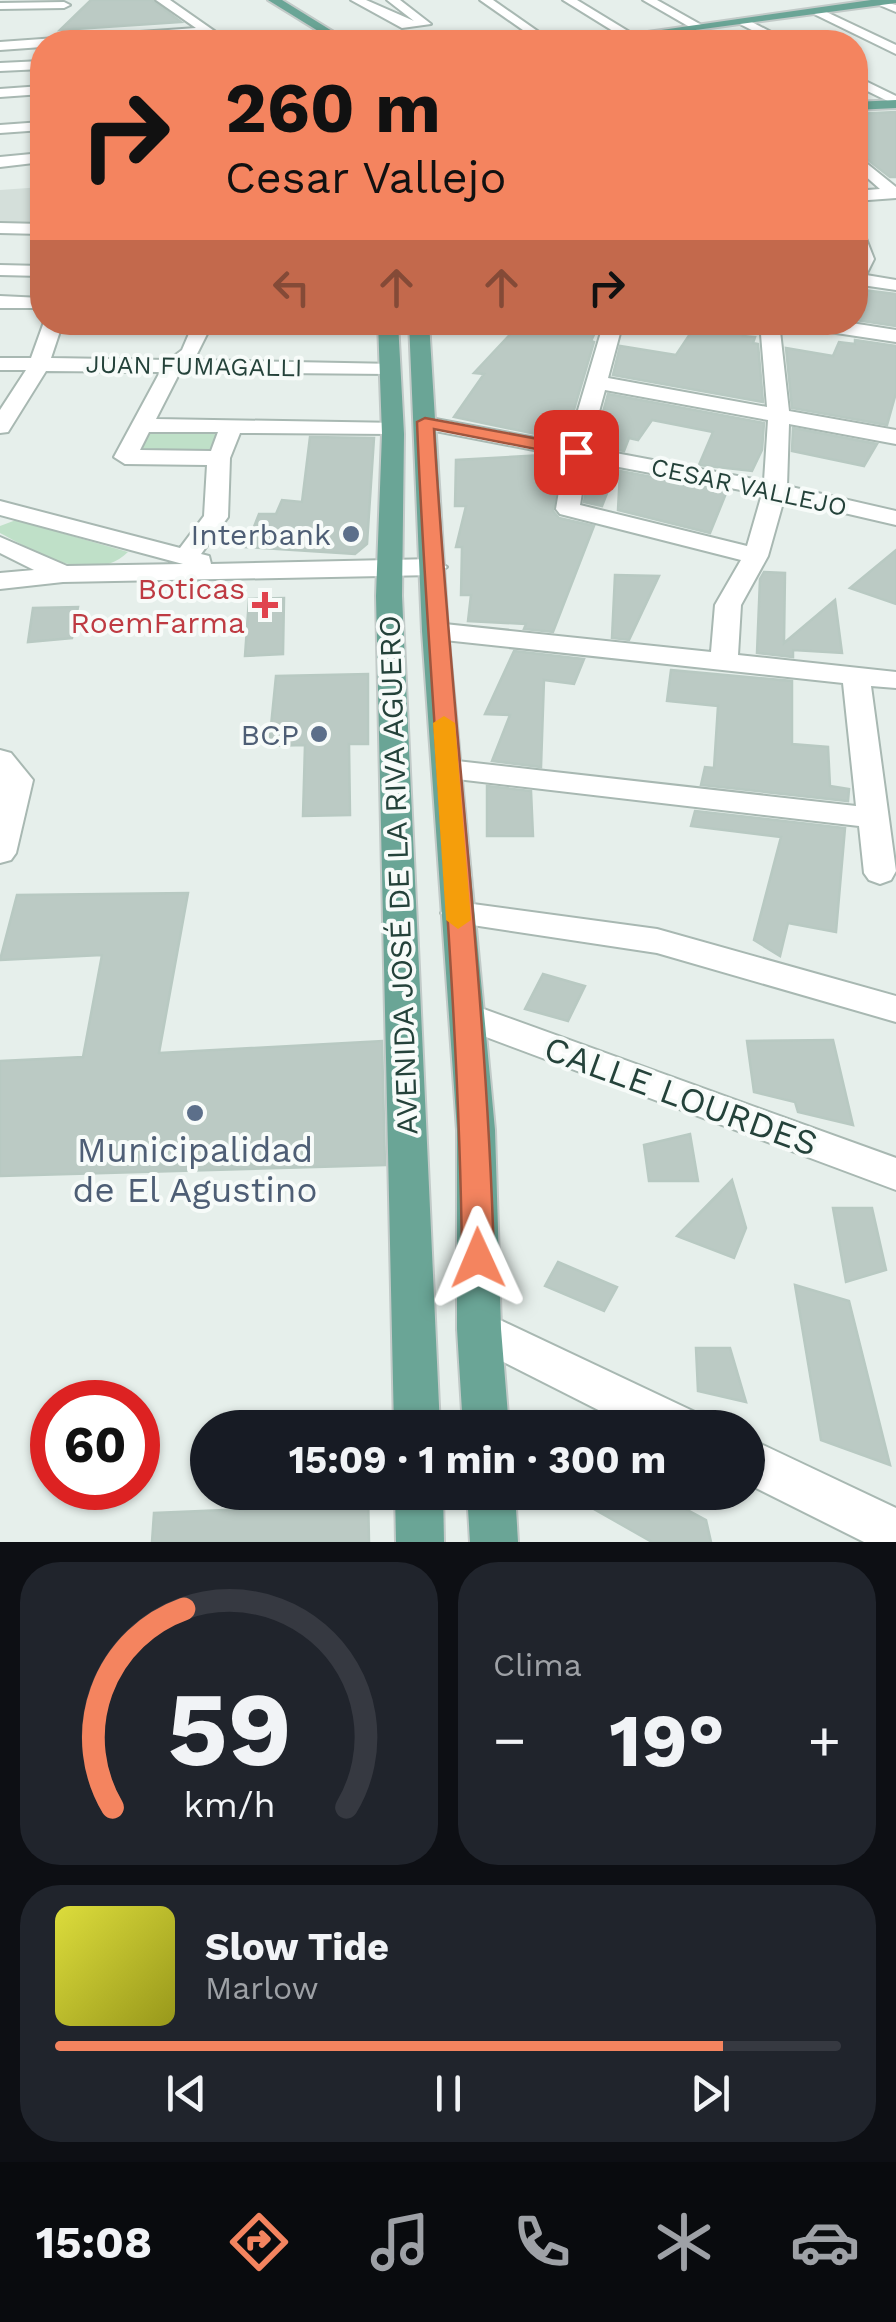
<!DOCTYPE html>
<html lang="es">
<head>
<meta charset="utf-8">
<style>
  :root { --surface:#171b24; --page:#20242c; --text:#f1f3f6; --muted:#9ea1a6; --line:#363941; --accent:#f4845f }
  body { margin:0; font-family:"Work Sans",sans-serif; background:var(--page); color:var(--text); height:100vh; display:flex; flex-direction:column; font-size:38px; white-space:nowrap }
  * { box-sizing:border-box; margin:0 }
  p { font-size:32px; color:var(--muted) }
  .icon { flex:none; width:55px; height:55px; fill:none; stroke:currentColor; stroke-width:2; stroke-linecap:round; stroke-linejoin:round }
  .map { position:relative; height:1542px; overflow:hidden }
  .side { display:flex; flex-direction:column; gap:20px; padding:20px; background:#0d0f14; flex:1 }
  .side>* { flex:none }
  .guide { position:absolute; left:30px; top:30px; width:838px; height:305px; border-radius:40px; box-shadow:0 2px 8px #0004; background:#f4845f; color:#111; overflow:hidden }
  .speed { position:absolute; left:30px; top:1380px; display:flex; gap:20px; font-size:50px; font-weight:700; text-align:center }
  .speed>* { display:grid; place-content:center; width:130px; height:130px; border-radius:50%; background:var(--surface); box-shadow:0 2px 8px #0004; line-height:1 }
  .speed .limit { border:15px solid #d22; background:#fff; color:#111 }
  .pin { position:absolute; display:grid; place-items:center; width:85px; height:85px; color:#fff; margin:-42px; border-radius:20px; box-shadow:0 5px 15px #0006 }
  .me { position:absolute; width:110px; margin:-55px; rotate:359deg; stroke-linejoin:round; filter:drop-shadow(0 0 8px #0008) }
  .turn { display:flex; align-items:center; gap:35px; height:210px; padding:0 30px; font-size:45px }
  .turn .icon { width:130px; height:130px; stroke-width:2.5 }
  .turn b { display:block; font-size:70px; line-height:85px }
  .lanes { display:flex; align-items:center; height:95px; padding:0 30px; background:#0003; justify-content:center; gap:50px; direction:ltr }
  .lanes .off { opacity:.35 }
  .big { font-size:75px; font-weight:700; line-height:1.1 }
  .side .widget { flex:1; display:flex; flex-direction:column; justify-content:center; gap:15px; min-width:0; padding:0 35px; border-radius:40px; background:var(--page) }
  .side .dial { align-items:center; gap:0 }
  .dial svg { height:260px; overflow:visible; fill:none; stroke:var(--line); stroke-width:7; stroke-linecap:round; text-anchor:middle }
  .dial text { fill:var(--text); stroke:none }
  .song { display:flex; align-items:center; gap:30px }
  .cover { width:120px; height:120px; border-radius:15px; background:linear-gradient(135deg,hsl(60 70% 55%),hsl(60 70% 35%)) }
  .played { height:10px; border-radius:5px; background:linear-gradient(90deg,var(--accent) 85%,var(--line) 85%) }
  .keys { display:flex; justify-content:space-around; direction:ltr }
  .heat { display:flex; justify-content:space-between; align-items:center; font-size:55px; direction:ltr }
  .side .tiles { flex:1; display:grid; gap:20px; grid-template-columns:1fr 1fr }
  .widget:last-child { grid-column:span 2 }
  .trip { position:absolute; left:190px; top:1410px; width:575px; height:100px; border-radius:50px; background:var(--surface); box-shadow:0 2px 8px #0004; font-weight:700; line-height:100px; text-align:center }
  .dock { display:flex; height:160px; justify-content:space-around; align-items:center; background:#090b0e; color:var(--muted) }
  .dock .icon { width:70px; height:70px }
  .dock .active { color:var(--accent) }
  .dock b { font-size:45px; color:var(--text) }
  .map>svg:first-child { display:block }
  .built { fill:#d4dfda }
  .green { fill:#bfe0c8 }
  .building { fill:#bbcac4; stroke:#b8c9c2; stroke-width:2.5 }
  .lines { fill:none; stroke-linecap:round; stroke-linejoin:round }
  .minor-casing { stroke:#a8b8b2; stroke-width:4 }
  .major-casing { stroke:#c2cac8; stroke-width:4 }
  .minor { fill:#fff; fill-rule:evenodd }
  .major { fill:#6aa596; fill-rule:evenodd }
  .route { fill:#f4845f; stroke:#9f563e; stroke-width:2.5 }
  .slow { fill:#f59e0b }
  .service-dot { fill:#5c6f8a; stroke:#f7fbf9; stroke-width:4 }
  .health-dot { fill:#e0444e; stroke:#f7fbf9; stroke-width:4 }
  .labels { text-anchor:middle; dominant-baseline:central; stroke-width:8; stroke-linejoin:round; paint-order:stroke }
  .far-street-label { font-size:25px; fill:#24423a; stroke:#f7fbf9 }
  .service-label { font-size:30px; fill:#4e5e75; stroke:#f7fbf9; text-anchor:end }
  .health-label { font-size:30px; fill:#be3a42; stroke:#f7fbf9; text-anchor:end }
  .street-label { font-size:30px; fill:#24423a; stroke:#f7fbf9 }
  .near-street-label { font-size:35px; fill:#24423a; stroke:#f7fbf9 }
  .near-service-label { font-size:35px; fill:#4e5e75; stroke:#f7fbf9 }
</style>
</head>
<body>
<div class="map">
<svg width="896" height="1542" viewBox="0 0 896 1542">
  <rect width="100%" height="100%" fill="#e6efeb"/>
  <polygon class="built" points="42,187 42,222 0,222 0,190"/>
  <g class="green">
    <polygon points="144,429 220,430 210,454 133,452"/>
    <path d="M16,520l112,32c-37,35 -92,0 -128,-19v-7z"/>
  </g>
  <g class="building">
    <polygon points="91,0 152,0 181,22 60,30"/>
    <polygon points="896,112 896,177 890,177 855,150 855,114"/>
    <polygon points="855,289 896,294 896,326 855,320"/>
    <polygon points="540,322 600,322 591,341 594,342 565,440 454,417 484,374 474,373 517,327 536,329"/>
    <polygon points="698,322 750,322 743,336 755,337 753,343 758,344 763,402 613,375 620,346 676,355"/>
    <polygon points="855,340 896,346 896,393 887,425 792,408 786,348 833,356 839,342 855,344"/>
    <polygon points="608,394 764,423 762,450 752,471 699,465 713,432 652,420 638,440 629,438 624,451 594,445"/>
    <polygon points="793,428 877,444 864,466 792,451"/>
    <polygon points="310,437 374,438 367,544 355,554 246,547 259,514 276,514 282,500 302,502"/>
    <polygon points="543,455 561,459 553,511 559,518 594,526 553,632 524,629 526,624 468,621 471,595 461,595 462,547 456,547 466,506 455,506 456,460"/>
    <polygon points="590,465 616,470 602,506 584,502"/>
    <polygon points="620,471 727,491 710,533 618,510"/>
    <polygon points="896,550 896,604 850,588"/>
    <polygon points="764,572 785,573 784,643 835,600 842,653 793,650 793,657 757,653 760,579"/>
    <polygon points="615,575 659,576 629,640 612,638"/>
    <polygon points="284,598 283,654 245,656 249,599"/>
    <polygon points="78,607 72,638 28,642 33,608"/>
    <polygon points="514,651 584,659 574,684 544,680 541,767 492,761 510,715 485,714"/>
    <polygon points="671,670 792,681 792,744 828,747 830,786 849,789 848,801 701,785 705,767 714,768 718,706 667,701"/>
    <polygon points="368,674 368,744 349,744 350,815 303,816 305,745 269,746 276,676"/>
    <polygon points="487,786 531,791 533,836 487,836"/>
    <polygon points="695,811 845,828 836,932 788,923 780,956 754,940 781,837 691,826"/>
    <polygon points="188,893 159,1053 382,1041 385,1165 0,1176 0,1061 83,1057 102,955 0,960 17,895"/>
    <polygon points="543,974 585,986 568,1021 525,1009"/>
    <polygon points="833,1040 853,1125 798,1112 795,1102 754,1092 747,1041"/>
    <polygon points="690,1134 698,1181 649,1181 644,1145"/>
    <polygon points="732,1180 746,1228 734,1258 677,1236"/>
    <polygon points="833,1208 872,1208 886,1270 846,1282"/>
    <polygon points="558,1262 617,1287 604,1311 545,1286"/>
    <polygon points="795,1285 849,1301 890,1465 821,1440"/>
    <polygon points="696,1348 730,1348 746,1402 698,1391"/>
    <polygon points="250,1492 368,1492 369,1542 152,1542 154,1513 249,1509"/>
    <polygon points="564,1492 654,1492 706,1520 711,1542 652,1542"/>
  </g>
  <g class="lines">
    <defs>
      <g id="minor">
        <polygon points="156,0 170,0 220,35 214,39 206,35 42,42 42,47 0,50 0,42 196,28"/>
        <polygon points="351,0 366,0 414,21 387,0 400,0 431,24 402,28"/>
        <polygon points="480,0 493,0 553,42 540,42"/>
        <polygon points="563,0 577,0 636,36 626,39"/>
        <polygon points="643,0 657,0 705,27 695,30"/>
        <polygon points="877,0 896,5 896,12 877,4"/>
        <polygon points="0,3 64,2 70,5 64,8 0,9"/>
        <polygon points="812,9 820,9 896,45 896,54 812,13"/>
        <polygon points="738,19 746,19 790,42 775,42 738,23"/>
        <polygon points="42,61 42,69 0,71 0,63"/>
        <polygon points="855,76 896,96 896,105 855,85"/>
        <polygon points="42,86 42,94 0,97 0,89"/>
        <polygon points="42,122 42,130 0,133 0,125"/>
        <polygon points="42,153 42,162 0,167 0,157"/>
        <polygon points="855,154 896,187 896,198 855,201 855,191 880,189 855,167"/>
        <polygon points="0,223 42,224 42,234 0,233"/>
        <polygon points="855,226 863,231 874,259 866,275 896,280 896,290 855,284"/>
        <polygon points="0,265 42,266 42,276 0,275"/>
        <polygon points="0,296 42,298 42,308 0,308"/>
        <path d="M44,322h19l-12,36 118,2 13,-10 12,-28h19l-19,38 202,4 3,4 -10,6 -209,-2 -24,47 244,4 3,5 -3,5 -8,1 -152,-1 -10,25 -2,59 -27,37 8,2 2,8 223,-5 13,8 -13,8 -371,7 -63,7v-16l34,-3 -34,-17v-16l67,29 116,-2 -183,-49v-14l180,47 24,-32 3,-51 -82,-1 -11,-7 46,-85 -114,-1 -38,61 -8,1v-23l26,-40h-26v-12h31zM149,432h69l-7,19 -71,-1z"/>
        <path d="M604,322h19l-15,56 159,29 -7,-85h19l10,89 107,19v14l-107,-20 -2,62 109,25v14l-112,-26 -16,57 -27,49 -3,50 158,17v16l-25,-2 25,185 -5,9 -11,4 -11,-4 -5,-7 -5,-47 -411,-48 -11,-3 -4,-6 4,-6 11,-3 408,46 -13,-123 -408,-44 -13,-8 13,-8 276,29 4,-47 26,-45 -181,-46 -4,-5 9,-53 -140,-27 -11,-6 11,-6 143,27zM605,390l163,30 -4,61 -175,-33zM587,461l175,33 -15,52 -167,-41z"/>
        <polygon points="794,322 845,322 896,330 896,342 803,328"/>
        <polygon points="0,750 11,753 33,780 16,853 11,860 0,863"/>
        <polygon points="458,902 657,929 896,996 896,1022 657,953 446,921 441,913 446,905"/>
        <polygon points="467,1003 896,1158 896,1190 454,1025 449,1016 454,1007"/>
        <polygon points="479,1310 697,1413 704,1428 634,1428 464,1342 457,1329 464,1316"/>
        <polygon points="748,1438 896,1508 896,1542 864,1542 748,1484"/>
      </g>
      <g id="major">
        <polygon points="268,0 282,0 350,42 336,42"/>
        <polygon points="871,0 896,0 896,3 607,42 578,42"/>
        <polygon points="896,100 896,108 855,110 855,102"/>
        <polygon points="378,322 398,322 404,434 402,596 440,1428 394,1428 376,596 382,434"/>
        <polygon points="409,322 429,322 448,631 495,1130 501,1329 509,1428 463,1428 457,1329 457,1130 422,631"/>
        <polygon points="395,1492 443,1492 444,1542 396,1542"/>
        <polygon points="467,1492 515,1492 518,1542 470,1542"/>
      </g>
    </defs>
    <use href="#minor" class="minor-casing"/>
    <use href="#major" class="major-casing"/>
    <use href="#minor" class="minor"/>
    <use href="#major" class="major"/>
  </g>
  <path class="route" d="M425,418l151,28 9,6 -9,5 -142,-28c16,276 52,552 60,829l-5,9 -11,4 -11,-4 -5,-9c-3,-279 -34,-557 -45,-836z"/>
  <polygon class="slow" points="444,716 455,723 471,920 458,929 446,920 433,723"/>
  <g class="service-dot">
    <circle cx="351" cy="534" r="10"/>
    <circle cx="319" cy="734" r="10"/>
    <circle cx="195" cy="1113" r="10"/>
  </g>
  <path class="health-dot" d="M260 590h10v10h10v10h-10v10h-10v-10h-10v-10h10z"/>
  <g class="labels">
    <g class="far-street-label">
      <text transform="translate(194 366) rotate(1)">JUAN FUMAGALLI</text>
      <text transform="translate(749 487) rotate(12)">CESAR VALLEJO</text>
    </g>
    <g class="service-label">
      <text x="331" y="534">Interbank</text>
      <text x="299" y="734">BCP</text>
    </g>
    <g class="health-label">
      <text x="245" y="588">Boticas<tspan x="245" dy="34">RoemFarma</tspan></text>
    </g>
    <g class="street-label">
      <text transform="translate(398 875) rotate(-92)">AVENIDA JOSÉ DE LA RIVA AGUERO</text>
    </g>
    <g class="near-street-label">
      <text transform="translate(681 1096) rotate(20)">CALLE LOURDES</text>
    </g>
    <g class="near-service-label">
      <text x="195" y="1150">Municipalidad<tspan x="195" dy="40">de El Agustino</tspan></text>
    </g>
  </g>
</svg>
<div class="speed"><div class="limit">60</div></div>
<div class="pin" style="left:576px;top:452px;background:#d93025"><svg class="icon" aria-label="arrive" viewBox="0 0 24 24"><path d="M6 21V4h12l-3 4 3 4H6"/></svg></div>
<svg class="me" style="left:478px;top:1258px" viewBox="-20 -20 40 40"><path d="M0-17L14 15 0 8-14 15z" fill="#f4845f" stroke="#fff" stroke-width="4"/></svg>
<div class="trip">15:09 · 1 min · 300 m</div>
<div class="guide">
<div class="turn"><svg class="icon" aria-label="right" viewBox="0 0 24 24"><path d="M7 20v-9h11M14 6l5 5-5 5"/></svg><div><b>260 m</b>Cesar Vallejo</div></div>
<div class="lanes"><svg class="icon off" aria-label="left" viewBox="0 0 24 24"><path d="M17 20v-9H6M10 6l-5 5 5 5"/></svg><svg class="icon off" aria-label="ahead" viewBox="0 0 24 24"><path d="M12 20V5M6 11l6-6 6 6"/></svg><svg class="icon off" aria-label="ahead" viewBox="0 0 24 24"><path d="M12 20V5M6 11l6-6 6 6"/></svg><svg class="icon" aria-label="right" viewBox="0 0 24 24"><path d="M7 20v-9h11M14 6l5 5-5 5"/></svg></div>
</div>
</div>
<section class="side">
<div class="tiles">
<div class="widget dial"><svg viewBox="0 0 100 80">
<path d="M14 69A42 42 0 1 1 86 69"/>
<path d="M14 69A42 42 0 0 1 36 8" stroke="#f4845f"/>
<text x="50" y="56" font-size="32" font-weight="700">59</text>
<text x="50" y="72" font-size="11">km/h</text>
</svg></div>
<div class="widget"><p>Clima</p>
<div class="heat"><a>−</a><b class="big">19°</b><a>+</a></div>
</div>
<div class="widget">
<div class="song"><i class="cover"></i><div><b>Slow Tide</b><p>Marlow</p></div></div>
<div class="played"></div>
<div class="keys"><svg class="icon" aria-label="previous" viewBox="0 0 24 24"><path d="M18 5L8 12l10 7zM5 5v14"/></svg><svg class="icon" aria-label="pause" viewBox="0 0 24 24"><path d="M8 5v14M16 5v14"/></svg><svg class="icon" aria-label="next" viewBox="0 0 24 24"><path d="M6 5l10 7-10 7zM19 5v14"/></svg></div>
</div>
</div>
</section>
<nav class="dock">
<b>15:08</b>
<svg class="icon active" aria-label="directions" viewBox="0 0 24 24"><path d="M12 3l9 9-9 9-9-9zM9 14v-3h6M13 9l2 2-2 2"/></svg>
<svg class="icon" aria-label="music" viewBox="0 0 24 24"><path d="M9 18V5l10-2v13"/><circle cx="6" cy="18" r="3"/><circle cx="16" cy="16" r="3"/></svg>
<svg class="icon" aria-label="phone" viewBox="0 0 24 24"><path d="M5 4h4l2 5-3 2q2 4 5 5l2-3 5 2v4C11 20 4 13 5 4z"/></svg>
<svg class="icon" aria-label="climate" viewBox="0 0 24 24"><path d="M12 3v18M4 7l16 10M4 17L20 7"/></svg>
<svg class="icon" aria-label="car" viewBox="0 0 24 24"><path d="M5 17H2v-5l4-1 3-4h7l3 4 3 1v5h-3M9 17h6M6 11h13"/><circle cx="7" cy="17" r="2"/><circle cx="17" cy="17" r="2"/></svg>
</nav>
</body>
</html>
